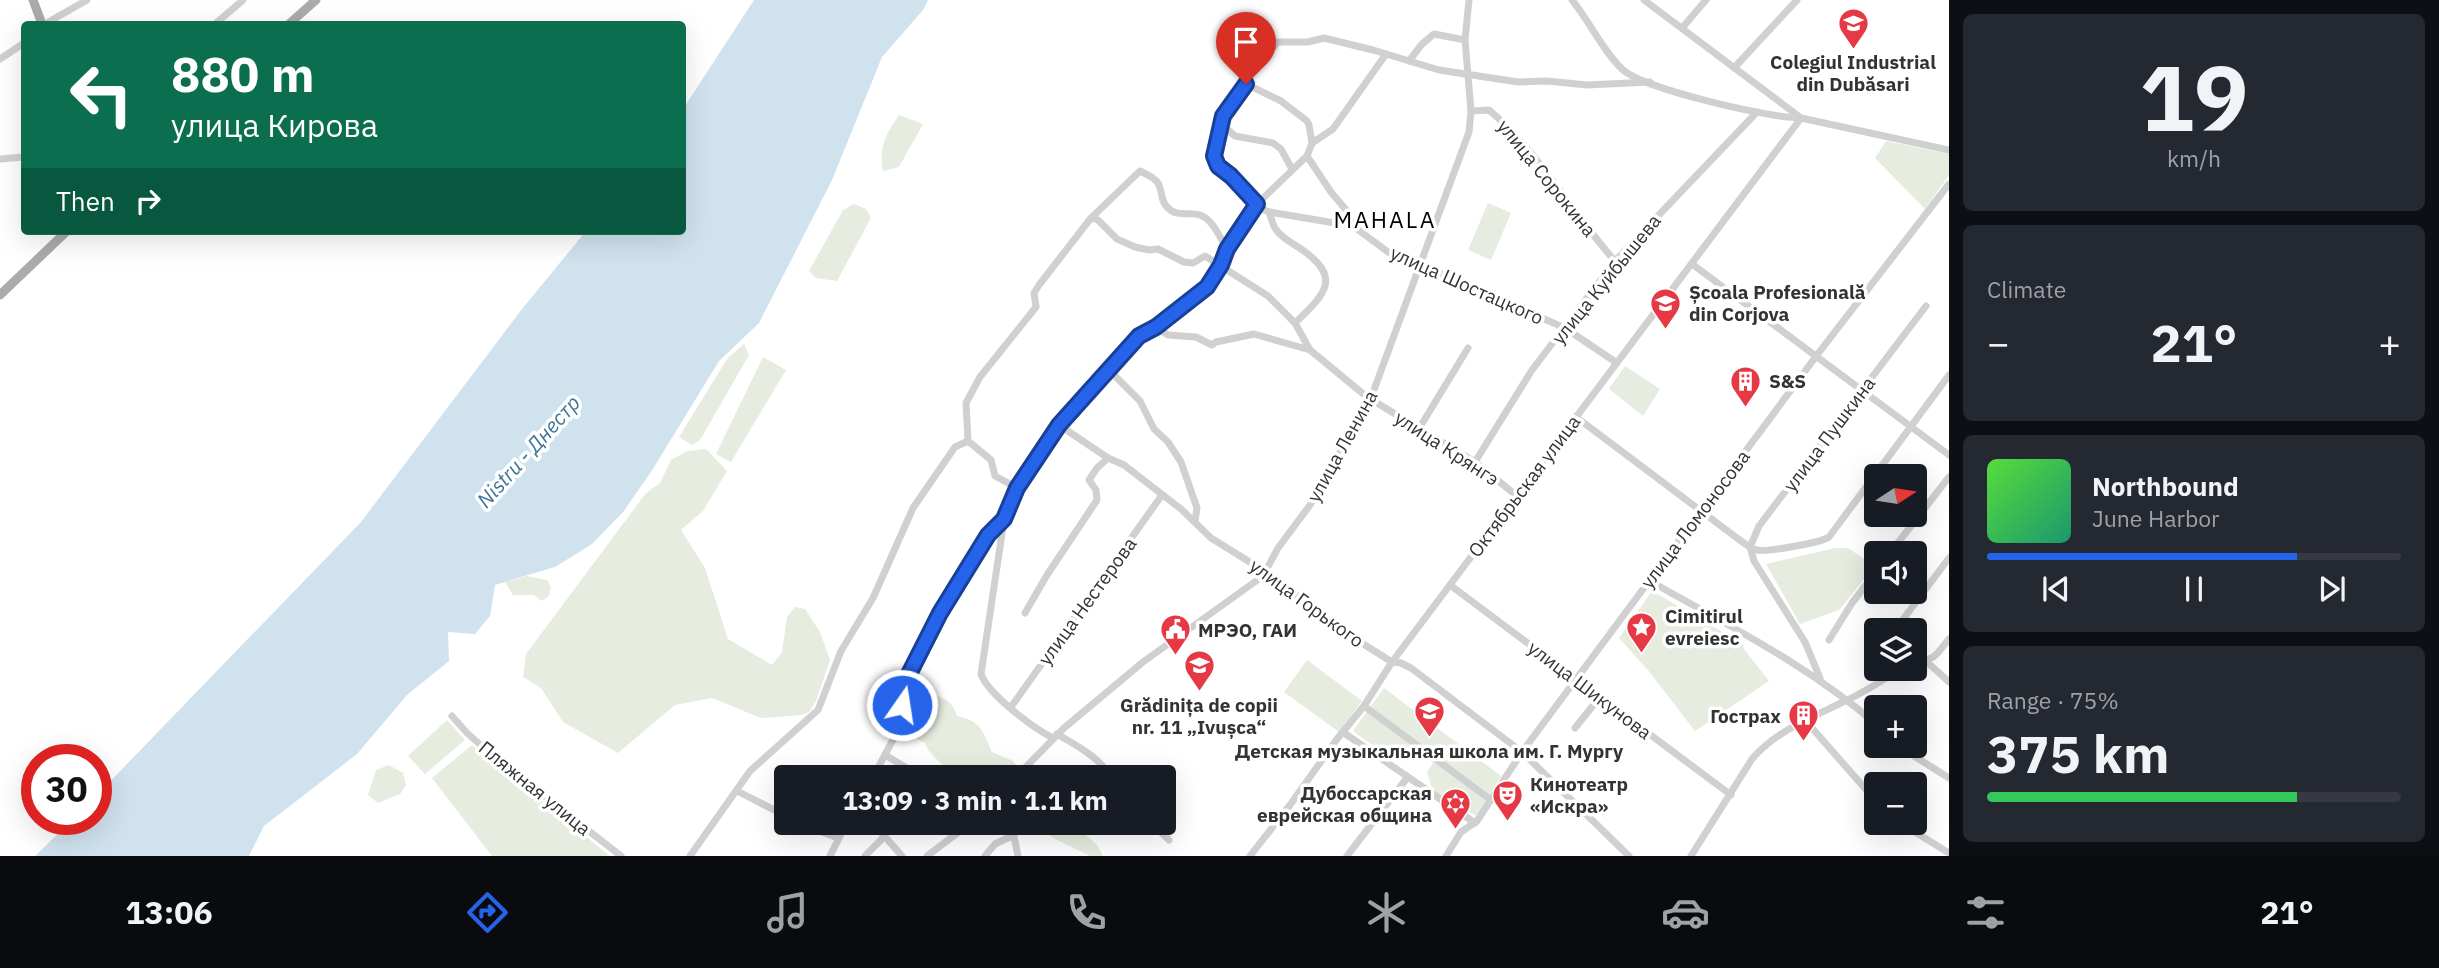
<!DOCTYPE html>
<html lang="en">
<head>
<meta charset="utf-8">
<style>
  :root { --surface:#171b24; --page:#242831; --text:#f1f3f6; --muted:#9ea1a6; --line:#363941; --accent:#2563eb }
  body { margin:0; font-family:"IBM Plex Sans",sans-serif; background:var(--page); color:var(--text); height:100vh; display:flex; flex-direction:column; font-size:26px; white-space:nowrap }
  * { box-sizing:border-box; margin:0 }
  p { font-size:23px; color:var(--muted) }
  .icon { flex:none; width:38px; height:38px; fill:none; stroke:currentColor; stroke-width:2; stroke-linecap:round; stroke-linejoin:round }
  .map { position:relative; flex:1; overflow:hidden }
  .sheet { display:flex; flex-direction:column; gap:14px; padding:14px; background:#0d0f14; width:490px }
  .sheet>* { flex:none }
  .hud { position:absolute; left:21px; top:21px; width:665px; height:214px; border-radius:7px; box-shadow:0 7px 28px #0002; background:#0b6e4f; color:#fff; overflow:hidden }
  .needle { width:46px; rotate:78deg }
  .controls { position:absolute; left:1864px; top:464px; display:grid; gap:14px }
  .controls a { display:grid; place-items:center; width:63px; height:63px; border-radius:7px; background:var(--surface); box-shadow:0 7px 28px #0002; font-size:35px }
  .speed { position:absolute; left:21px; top:744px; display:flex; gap:14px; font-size:35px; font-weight:700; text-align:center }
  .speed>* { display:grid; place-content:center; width:91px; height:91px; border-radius:50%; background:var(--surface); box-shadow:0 7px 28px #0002; line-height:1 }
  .speed .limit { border:10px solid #d22; background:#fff; color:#111 }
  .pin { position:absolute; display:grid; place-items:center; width:60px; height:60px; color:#fff; margin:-72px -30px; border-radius:50% 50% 50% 0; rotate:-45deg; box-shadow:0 0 7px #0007 }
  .pin .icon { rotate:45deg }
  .me { position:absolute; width:77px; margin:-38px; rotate:13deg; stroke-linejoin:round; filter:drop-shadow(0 0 5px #0008) }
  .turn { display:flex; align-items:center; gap:24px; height:147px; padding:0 35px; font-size:32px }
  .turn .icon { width:91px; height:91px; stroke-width:2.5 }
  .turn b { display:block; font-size:49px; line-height:60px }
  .then { display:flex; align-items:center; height:66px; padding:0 35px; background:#0003; gap:14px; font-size:26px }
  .big { font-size:52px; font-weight:800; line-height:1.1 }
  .sheet .widget { flex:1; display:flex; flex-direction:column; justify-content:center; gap:10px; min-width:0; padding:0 24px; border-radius:10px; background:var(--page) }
  .sheet .dial { align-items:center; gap:0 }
  .dial b { font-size:91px; line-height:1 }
  .song { display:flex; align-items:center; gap:21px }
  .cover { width:84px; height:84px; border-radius:10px; background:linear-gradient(135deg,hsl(110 70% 55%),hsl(160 70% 35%)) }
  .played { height:7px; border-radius:4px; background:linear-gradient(90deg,var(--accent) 75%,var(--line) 75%) }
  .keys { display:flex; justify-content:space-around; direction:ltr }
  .heat { display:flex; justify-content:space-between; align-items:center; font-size:38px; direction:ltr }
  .charge { height:10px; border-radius:5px; background:linear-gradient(90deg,#34c759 75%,var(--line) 0) }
  .trip { position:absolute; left:774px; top:765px; width:402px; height:70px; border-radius:7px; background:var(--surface); box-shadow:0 7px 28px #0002; font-weight:800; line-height:70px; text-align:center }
  .tab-bar { display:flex; height:112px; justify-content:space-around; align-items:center; background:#090b0e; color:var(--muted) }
  .tab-bar .icon { width:49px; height:49px }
  .tab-bar .current { color:var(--accent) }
  .tab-bar b { font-size:32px; color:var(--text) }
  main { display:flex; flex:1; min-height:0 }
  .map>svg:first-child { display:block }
  .green { fill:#e6ecdf }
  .water { fill:#cfe2ee }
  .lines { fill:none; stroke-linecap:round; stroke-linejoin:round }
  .minor { stroke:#d0d0d0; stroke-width:7 }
  .major { stroke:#ababab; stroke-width:9 }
  .route-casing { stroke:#184099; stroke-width:18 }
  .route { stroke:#2563eb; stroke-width:12 }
  .labels { text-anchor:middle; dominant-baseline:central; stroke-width:7; stroke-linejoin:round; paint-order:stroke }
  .poi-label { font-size:19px; font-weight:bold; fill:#333; stroke:#fff; text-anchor:start }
  .street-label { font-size:19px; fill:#333; stroke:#fff }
  .water-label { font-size:21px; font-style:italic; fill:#3f7597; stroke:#fff }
  .quarter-label { font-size:23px; letter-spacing:2px; fill:#000; stroke:#fff }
</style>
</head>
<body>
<main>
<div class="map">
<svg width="1949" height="856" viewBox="0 0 1949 856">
  <rect width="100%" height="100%" fill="#fff"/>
  <g class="green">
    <path d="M899,115l24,9 -24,43 -16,4c-5,-23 3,-37 16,-56z"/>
    <polygon points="1886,141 1949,154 1949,175 1925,209 1875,158"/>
    <polygon points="1488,203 1511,213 1491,260 1468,250"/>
    <polygon points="854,204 866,209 871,218 837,281 816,278 809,271 843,210"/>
    <polygon points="744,344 749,355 700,440 692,445 679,437 727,359"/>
    <polygon points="763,357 786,370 731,462 716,454"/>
    <polygon points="1625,366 1660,389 1643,416 1609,389"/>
    <polygon points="706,449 727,471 703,511 681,530 705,568 728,639 772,665 782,652 787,617 795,607 805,609 820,632 830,660 816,701 809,712 801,715 761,718 712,698 675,705 618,753 563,722 541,688 523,677 526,654 646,493 660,483 671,460 687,451"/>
    <polygon points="1835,548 1848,548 1875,566 1839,610 1800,624 1766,564"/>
    <polygon points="527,576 547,580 551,587 549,596 542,601 534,595 513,595 505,582"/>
    <polygon points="1652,591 1743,644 1743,648 1769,681 1695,731 1648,670 1619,638"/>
    <polygon points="1307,660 1362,701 1339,732 1284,692"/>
    <polygon points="1384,688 1501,776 1476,816 1433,791 1427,772 1433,763 1419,752 1413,759 1394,761 1353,731"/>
    <path d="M928,695c15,1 25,6 29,21 24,5 26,15 35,36l21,9 5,7 -7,9c-12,0 -37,3 -47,0 -12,-4 -36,-22 -39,-34l-21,-11 -1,-3 5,-7 7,-4 17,5c1,-10 -4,-18 -4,-28z"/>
    <polygon points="447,720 465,740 425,774 408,756"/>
    <polygon points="472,745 610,856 492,856 432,778"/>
    <polygon points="389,765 403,773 406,785 400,794 378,803 368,795 376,770"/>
    <polygon points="1044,823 1072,823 1097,845 1103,856 1090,856 1055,839 1048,834"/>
  </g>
  <polygon class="water" points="754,0 928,0 923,10 882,57 832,180 759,323 719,361 651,472 623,512 592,544 555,567 495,585 490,616 475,634 448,632 449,661 407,695 357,754 264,826 249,856 35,856 73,819 96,819 96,796 361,522 522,309 586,231 682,231 683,109"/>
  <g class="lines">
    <g class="minor">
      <path d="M1572,0c18,22 30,50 51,70 22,19 146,48 177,48"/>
      <polyline points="1644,0 1801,118 1949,150"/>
      <polyline points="45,24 87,0"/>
      <polyline points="215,24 243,0"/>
      <polyline points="1682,28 1706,0"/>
      <polyline points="0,59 24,43"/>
      <polyline points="1409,61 1422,44 1434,34 1465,40"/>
      <polyline points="1734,68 1797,0"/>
      <polyline points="1246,84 1247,73 1264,61 1277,42 1308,42 1324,38 1373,50 1439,70 1518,82 1547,81 1587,85 1650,82"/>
      <path d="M1246,84c-18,23 -39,51 -28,82l13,10 31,33 7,3 84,14"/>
      <polyline points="1246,84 1281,101 1307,121 1309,125 1312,143"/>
      <path d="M1471,111l18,-1c48,40 84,104 126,151"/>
      <polyline points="1220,123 1235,136 1273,143 1281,149 1292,169"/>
      <polyline points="1307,156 1331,192 1347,211 1353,226 1388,252 1407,263 1430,269 1565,328 1617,363"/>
      <polyline points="0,159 24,157"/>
      <path d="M1269,212c2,5 3,11 6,16 5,9 17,15 26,21 42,29 24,45 -6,74"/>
      <polyline points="1091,218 1098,220 1117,239 1135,247 1149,250 1158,249 1184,262 1193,263 1205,256 1268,296 1295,323 1310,350 1367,397 1475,462 1517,496"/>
      <polyline points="1692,264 1949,455"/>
      <polyline points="1156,327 1168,335 1196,337 1212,345 1216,342 1254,334 1310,350"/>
      <polyline points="1109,370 1140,401 1154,429 1168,442 1181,462 1197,508 1195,521"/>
      <path d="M1576,417l161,121c6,4 12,10 20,12 10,2 63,-7 72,-13l120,-162"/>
      <polyline points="1059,425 1108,458 1124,465 1181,509 1211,538 1253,564 1263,576 1277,578 1325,620 1392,662 1401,663 1411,668 1522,752 1629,856"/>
      <polyline points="1420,427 1468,348"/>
      <path d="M968,441l-2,-38 14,-26 56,-70 -2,-14 5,-8 52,-67 49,-47c6,3 14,6 18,12 5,9 2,18 10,25 10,10 21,3 32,7 14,5 19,23 28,34"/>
      <polyline points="1475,462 1532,370 1615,261 1757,112"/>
      <path d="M1004,520l-23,154c7,20 52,54 72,64"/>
      <polyline points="1750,547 1759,526 1926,306"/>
      <polyline points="1750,547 1754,561 1805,642 1820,678"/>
      <polyline points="1890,553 1949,477"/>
      <path d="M1650,581c77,44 158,84 226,143"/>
      <polyline points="1450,585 1731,795"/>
      <polyline points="1025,613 1047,575 1097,500 1096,490 1089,480 1097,468 1108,458"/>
      <polyline points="1895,630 1949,558"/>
      <polyline points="1829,640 1852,603 1876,572"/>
      <path d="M1914,662c23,-3 21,-6 35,-23"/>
      <polyline points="1927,662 1949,682"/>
      <polyline points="1364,706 1491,800"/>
      <polyline points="1011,707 1162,495"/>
      <polyline points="452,716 467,733 493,756 621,856"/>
      <polyline points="1805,720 1876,801"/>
      <polyline points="1575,728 1599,698"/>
      <polyline points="1344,733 1475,823"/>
      <path d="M1057,734c20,12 42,23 54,43"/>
      <polyline points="1901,746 1914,756 1949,778"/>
      <polyline points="885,755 922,777"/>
      <polyline points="873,777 895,736 908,676 940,613 988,535 1004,519 1017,488 1059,425 1139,336 1156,327 1207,287 1221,265 1228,249 1257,204 1307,156 1312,143 1333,129 1386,54"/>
      <polyline points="1016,777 1064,728 1143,662 1263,576 1278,548 1310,505 1371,398 1469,132 1471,111 1465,40 1469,0"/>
      <polyline points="737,791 786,816"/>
      <polyline points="796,822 838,838"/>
      <polyline points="872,822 902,856"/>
      <polyline points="1011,822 1018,856"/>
      <polyline points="1150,822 1169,840"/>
      <polyline points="1899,822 1949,853"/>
      <polyline points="690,856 750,771 818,710 841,651 873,598 913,508 955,447 968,441 991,460 995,476 1017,488"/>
      <polyline points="830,856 847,822"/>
      <polyline points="865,856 885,836"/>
      <polyline points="927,856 972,822"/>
      <polyline points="985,856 995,844 1014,835"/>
      <polyline points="1250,856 1290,805 1337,739 1364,706 1392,662 1801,118"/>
      <polyline points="1347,856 1407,778"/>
      <polyline points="1446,856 1461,832 1477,821 1522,752 1817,355 1949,184"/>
      <path d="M1691,856l61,-97c25,-29 59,-41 93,-58 20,-9 39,-22 58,-33"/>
    </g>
    <g class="major">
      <polyline points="33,0 42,24"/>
      <polyline points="289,24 316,0"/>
      <polyline points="0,295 67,231"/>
    </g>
  </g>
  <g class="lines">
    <defs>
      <polyline id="route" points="902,705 908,676 940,613 988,535 1004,519 1017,488 1059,425 1139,336 1156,327 1207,287 1221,265 1227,249 1257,204 1231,176 1218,166 1214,156 1223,116 1246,84"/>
    </defs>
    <use href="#route" class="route-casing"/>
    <use href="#route" class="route"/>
  </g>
  <defs>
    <symbol id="university-pin" viewBox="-11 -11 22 30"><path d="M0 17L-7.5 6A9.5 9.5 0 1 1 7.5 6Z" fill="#e63946" stroke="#fff"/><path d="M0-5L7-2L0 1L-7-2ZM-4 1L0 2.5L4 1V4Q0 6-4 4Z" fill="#fff"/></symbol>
    <symbol id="building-pin" viewBox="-11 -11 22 30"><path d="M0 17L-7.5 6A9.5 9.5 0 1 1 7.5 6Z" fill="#e63946" stroke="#fff"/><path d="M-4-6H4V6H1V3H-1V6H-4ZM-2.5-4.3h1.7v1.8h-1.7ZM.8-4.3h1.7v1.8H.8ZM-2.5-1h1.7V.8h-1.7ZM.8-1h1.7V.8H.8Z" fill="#fff"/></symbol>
    <symbol id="sight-pin" viewBox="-11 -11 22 30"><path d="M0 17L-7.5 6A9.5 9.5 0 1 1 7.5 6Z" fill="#e63946" stroke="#fff"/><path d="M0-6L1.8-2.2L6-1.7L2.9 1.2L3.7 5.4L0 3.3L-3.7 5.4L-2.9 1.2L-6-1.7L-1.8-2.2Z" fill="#fff"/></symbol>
    <symbol id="civic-pin" viewBox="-11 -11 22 30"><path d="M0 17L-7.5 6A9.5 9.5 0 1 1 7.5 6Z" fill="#e63946" stroke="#fff"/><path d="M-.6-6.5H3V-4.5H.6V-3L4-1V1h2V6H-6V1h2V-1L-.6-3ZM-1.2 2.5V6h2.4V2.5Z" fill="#fff"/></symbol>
    <symbol id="school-pin" viewBox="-11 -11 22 30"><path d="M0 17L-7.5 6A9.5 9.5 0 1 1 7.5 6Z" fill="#e63946" stroke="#fff"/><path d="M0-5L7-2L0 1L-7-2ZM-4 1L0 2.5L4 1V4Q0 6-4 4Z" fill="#fff"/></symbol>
    <symbol id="theatre-pin" viewBox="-11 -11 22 30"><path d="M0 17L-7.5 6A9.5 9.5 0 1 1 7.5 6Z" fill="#e63946" stroke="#fff"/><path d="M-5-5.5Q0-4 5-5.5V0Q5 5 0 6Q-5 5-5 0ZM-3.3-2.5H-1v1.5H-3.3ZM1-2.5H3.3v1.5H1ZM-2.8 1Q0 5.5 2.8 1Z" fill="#fff"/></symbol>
    <symbol id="synagogue-pin" viewBox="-11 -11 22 30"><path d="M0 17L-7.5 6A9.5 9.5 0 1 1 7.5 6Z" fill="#e63946" stroke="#fff"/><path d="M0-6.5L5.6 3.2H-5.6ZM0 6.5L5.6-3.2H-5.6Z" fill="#fff"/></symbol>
  </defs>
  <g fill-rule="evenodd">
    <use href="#university-pin" x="1836" y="6" width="35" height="47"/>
    <use href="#university-pin" x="1648" y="286" width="35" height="47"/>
    <use href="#building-pin" x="1728" y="364" width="35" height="47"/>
    <use href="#sight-pin" x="1624" y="610" width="35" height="47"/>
    <use href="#civic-pin" x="1158" y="612" width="35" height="47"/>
    <use href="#school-pin" x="1182" y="648" width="35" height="47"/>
    <use href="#school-pin" x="1412" y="694" width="35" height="47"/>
    <use href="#building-pin" x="1786" y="698" width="35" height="47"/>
    <use href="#theatre-pin" x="1490" y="778" width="35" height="47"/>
    <use href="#synagogue-pin" x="1438" y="786" width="35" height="47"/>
  </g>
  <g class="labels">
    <g class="poi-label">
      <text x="1853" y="62" text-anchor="middle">Colegiul Industrial<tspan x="1853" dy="22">din Dubăsari</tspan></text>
      <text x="1689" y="292">Școala Profesională<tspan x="1689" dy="22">din Corjova</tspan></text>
      <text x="1769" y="381">S&amp;S</text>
      <text x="1665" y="616">Cimitirul<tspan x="1665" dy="22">evreiesc</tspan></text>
      <text x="1198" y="630">МРЭО, ГАИ</text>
      <text x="1199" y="705" text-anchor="middle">Grădinița de copii<tspan x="1199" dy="22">nr. 11 „Ivușca“</tspan></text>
      <text x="1781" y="716" text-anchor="end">Гострах</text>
      <text x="1429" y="751" text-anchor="middle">Детская музыкальная школа им. Г. Мургу</text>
      <text x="1530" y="784">Кинотеатр<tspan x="1530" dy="22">«Искра»</tspan></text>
      <text x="1432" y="793" text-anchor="end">Дубоссарская<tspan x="1432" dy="22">еврейская община</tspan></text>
    </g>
    <g class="street-label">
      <text transform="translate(1547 178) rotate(51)">улица Сорокина</text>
      <text transform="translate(1606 279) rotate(-51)">улица Куйбышева</text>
      <text transform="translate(1467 285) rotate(24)">улица Шостацкого</text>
      <text transform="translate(1829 434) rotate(-53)">улица Пушкина</text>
      <text transform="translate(1342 446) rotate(-61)">улица Ленина</text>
      <text transform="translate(1447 448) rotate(33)">улица Крянгэ</text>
      <text transform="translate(1524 486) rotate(-53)">Октябрьская улица</text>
      <text transform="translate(1695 519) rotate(-53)">улица Ломоносова</text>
      <text transform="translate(1087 601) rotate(-54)">улица Нестерова</text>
      <text transform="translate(1307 603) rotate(36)">улица Горького</text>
      <text transform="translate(1590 690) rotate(37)">улица Шикунова</text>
      <text transform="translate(535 788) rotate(39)">Пляжная улица</text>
    </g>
    <g class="water-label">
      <text transform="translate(528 451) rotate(-48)">Nistru - Днестр</text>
    </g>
    <g class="quarter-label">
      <text x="1385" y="219">MAHALA</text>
    </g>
  </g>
</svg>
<div class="controls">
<a><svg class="needle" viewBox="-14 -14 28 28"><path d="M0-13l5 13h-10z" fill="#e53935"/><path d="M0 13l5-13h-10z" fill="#9ea1a6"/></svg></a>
<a><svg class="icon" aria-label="sound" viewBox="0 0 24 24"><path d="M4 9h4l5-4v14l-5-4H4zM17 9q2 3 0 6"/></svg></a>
<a><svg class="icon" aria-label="layers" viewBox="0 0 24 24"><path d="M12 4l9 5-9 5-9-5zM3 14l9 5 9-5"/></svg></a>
<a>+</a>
<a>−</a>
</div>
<div class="speed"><div class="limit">30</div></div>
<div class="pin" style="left:1246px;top:84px;background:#d93025"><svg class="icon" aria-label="arrive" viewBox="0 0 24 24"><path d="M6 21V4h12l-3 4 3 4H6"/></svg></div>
<svg class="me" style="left:902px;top:705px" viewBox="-20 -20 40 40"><circle r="17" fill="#2563eb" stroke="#fff" stroke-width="3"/><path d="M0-11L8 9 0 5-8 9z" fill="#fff"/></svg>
<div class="trip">13:09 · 3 min · 1.1 km</div>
<div class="hud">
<div class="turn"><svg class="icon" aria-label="left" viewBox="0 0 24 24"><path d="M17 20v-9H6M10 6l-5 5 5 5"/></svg><div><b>880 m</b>улица Кирова</div></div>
<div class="then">Then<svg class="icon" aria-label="right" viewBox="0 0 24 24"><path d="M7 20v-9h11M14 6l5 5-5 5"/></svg></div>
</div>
</div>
<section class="sheet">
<div class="widget dial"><b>19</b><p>km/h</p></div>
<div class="widget"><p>Climate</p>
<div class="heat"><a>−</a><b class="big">21°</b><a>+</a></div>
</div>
<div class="widget">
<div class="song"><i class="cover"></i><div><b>Northbound</b><p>June Harbor</p></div></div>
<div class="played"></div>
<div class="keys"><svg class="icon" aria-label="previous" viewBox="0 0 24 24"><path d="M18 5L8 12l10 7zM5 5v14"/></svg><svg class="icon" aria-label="pause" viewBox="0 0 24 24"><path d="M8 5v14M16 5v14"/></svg><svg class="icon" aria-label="next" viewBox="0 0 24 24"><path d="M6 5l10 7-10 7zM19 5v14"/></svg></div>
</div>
<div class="widget"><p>Range · 75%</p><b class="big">375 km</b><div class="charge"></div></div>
</section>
</main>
<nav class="tab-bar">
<b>13:06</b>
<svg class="icon current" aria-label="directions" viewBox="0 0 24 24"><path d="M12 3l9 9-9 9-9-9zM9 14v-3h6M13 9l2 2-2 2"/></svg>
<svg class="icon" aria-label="music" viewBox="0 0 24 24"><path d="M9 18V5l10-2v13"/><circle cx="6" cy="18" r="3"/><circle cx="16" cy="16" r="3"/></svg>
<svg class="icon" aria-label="phone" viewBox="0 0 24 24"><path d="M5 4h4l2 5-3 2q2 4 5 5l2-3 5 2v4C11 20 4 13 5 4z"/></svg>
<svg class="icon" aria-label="climate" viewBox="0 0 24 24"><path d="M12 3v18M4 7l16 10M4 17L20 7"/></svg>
<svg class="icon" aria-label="car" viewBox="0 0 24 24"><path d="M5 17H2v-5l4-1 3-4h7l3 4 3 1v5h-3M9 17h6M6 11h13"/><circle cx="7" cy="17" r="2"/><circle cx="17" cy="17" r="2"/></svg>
<svg class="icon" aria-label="filters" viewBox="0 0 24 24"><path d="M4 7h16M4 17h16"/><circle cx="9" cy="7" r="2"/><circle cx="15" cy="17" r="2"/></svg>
<b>21°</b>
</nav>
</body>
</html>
